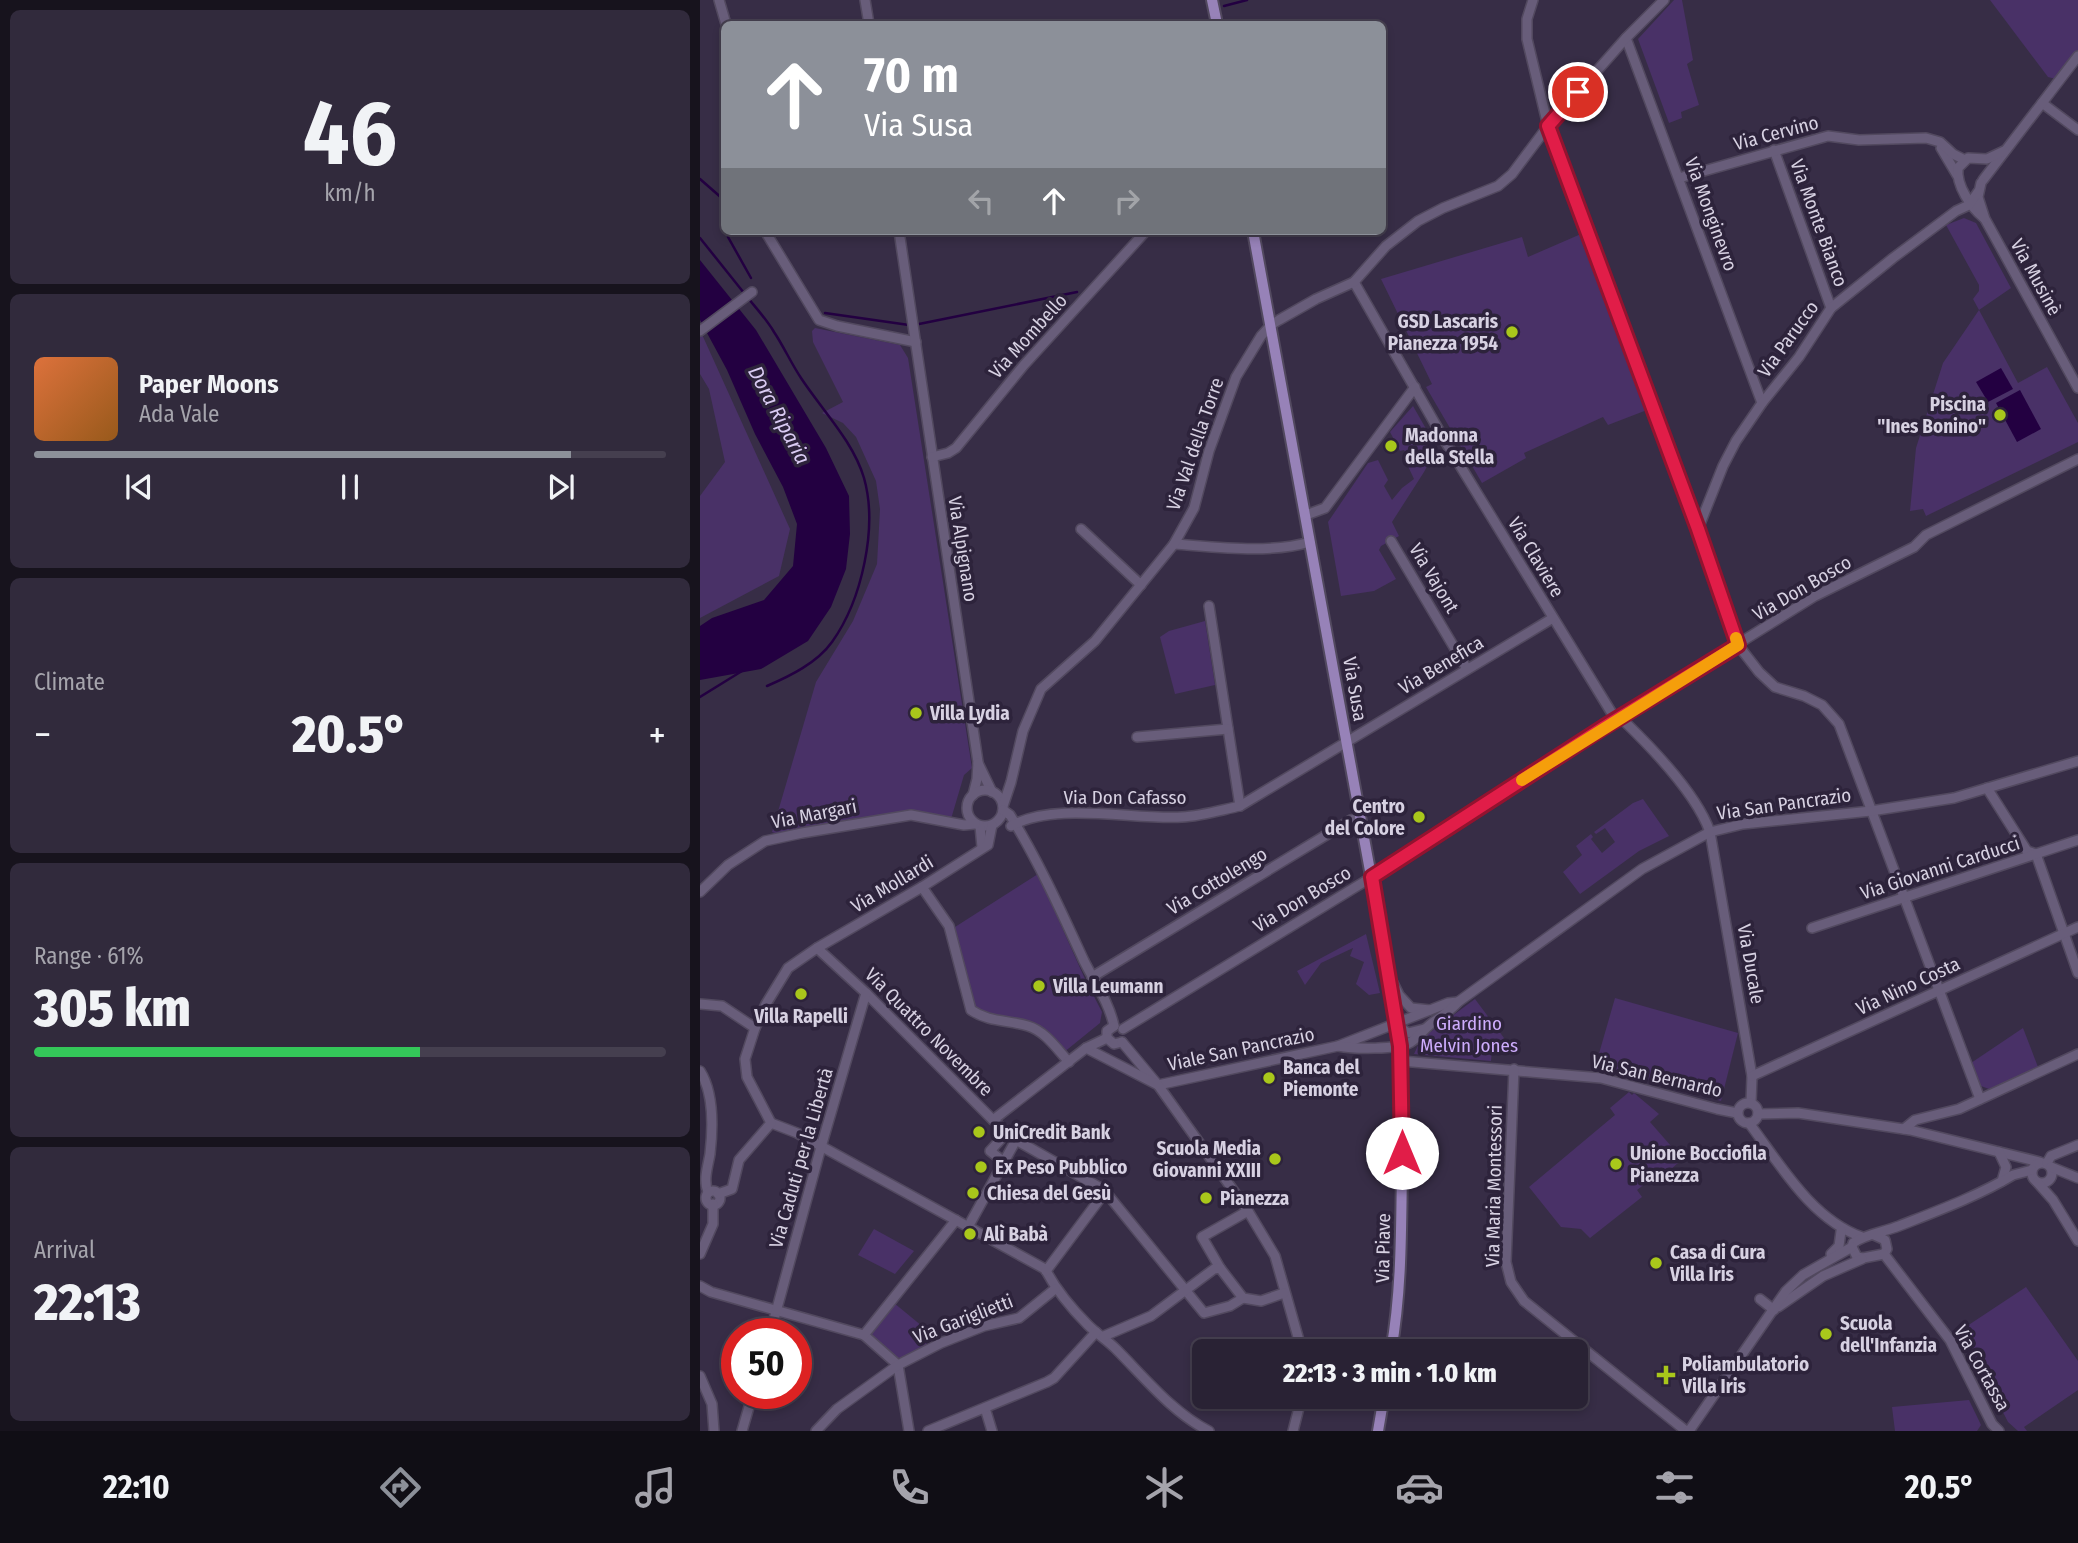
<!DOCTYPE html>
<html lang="en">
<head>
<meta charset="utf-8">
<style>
  :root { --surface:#292234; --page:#312a3c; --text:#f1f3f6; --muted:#a5a4ac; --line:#453f4f; --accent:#8c9099 }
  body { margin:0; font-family:"Fira Sans Condensed",sans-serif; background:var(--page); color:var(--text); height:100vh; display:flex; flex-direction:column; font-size:26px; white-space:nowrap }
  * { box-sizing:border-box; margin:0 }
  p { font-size:23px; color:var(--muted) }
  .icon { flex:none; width:38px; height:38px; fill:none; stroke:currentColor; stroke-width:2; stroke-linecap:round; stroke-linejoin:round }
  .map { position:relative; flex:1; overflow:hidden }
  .sheet { display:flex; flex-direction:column; gap:10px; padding:10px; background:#17131d; width:700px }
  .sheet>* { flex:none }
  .top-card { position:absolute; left:21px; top:21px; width:665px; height:214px; border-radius:10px; box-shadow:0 4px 10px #0003,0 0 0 2px var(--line); background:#8c9099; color:#fff; overflow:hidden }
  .speed { position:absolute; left:21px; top:1318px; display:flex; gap:14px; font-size:35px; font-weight:700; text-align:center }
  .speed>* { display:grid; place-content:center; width:91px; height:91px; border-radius:50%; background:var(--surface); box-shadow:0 4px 10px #0003,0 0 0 2px var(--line); line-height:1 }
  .speed .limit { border:10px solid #d22; background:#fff; color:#111 }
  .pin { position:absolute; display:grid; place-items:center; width:60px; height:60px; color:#fff; margin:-30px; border:4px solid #fff; border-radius:50%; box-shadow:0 2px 7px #0007 }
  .me { position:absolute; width:77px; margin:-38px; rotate:0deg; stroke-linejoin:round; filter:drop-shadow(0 0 5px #0008) }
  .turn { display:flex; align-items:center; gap:24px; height:147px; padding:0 28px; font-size:32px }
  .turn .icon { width:91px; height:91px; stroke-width:2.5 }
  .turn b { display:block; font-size:49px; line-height:60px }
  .lanes { display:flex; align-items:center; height:66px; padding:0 28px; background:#0003; justify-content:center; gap:35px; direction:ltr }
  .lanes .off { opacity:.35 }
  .big { font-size:52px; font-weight:800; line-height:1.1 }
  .sheet .widget { flex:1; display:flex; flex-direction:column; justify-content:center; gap:10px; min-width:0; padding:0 24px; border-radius:10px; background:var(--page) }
  .sheet .dial { align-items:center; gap:0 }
  .dial b { font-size:91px; line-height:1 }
  .song { display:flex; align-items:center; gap:21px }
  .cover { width:84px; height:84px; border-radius:10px; background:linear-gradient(135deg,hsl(20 70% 55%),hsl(30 70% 35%)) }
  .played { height:7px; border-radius:4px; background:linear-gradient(90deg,var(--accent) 85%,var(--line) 85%) }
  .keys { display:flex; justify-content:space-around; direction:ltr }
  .heat { display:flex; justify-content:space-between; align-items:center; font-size:38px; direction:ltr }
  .charge { height:10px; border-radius:5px; background:linear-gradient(90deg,#34c759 61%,var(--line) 0) }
  .trip { position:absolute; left:492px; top:1339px; width:396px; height:70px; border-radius:10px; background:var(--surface); box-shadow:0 4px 10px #0003,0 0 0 2px var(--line); font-weight:800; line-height:70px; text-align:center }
  .menu { display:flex; height:112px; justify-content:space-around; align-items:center; background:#100e15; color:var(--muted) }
  .menu .icon { width:49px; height:49px }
  .menu .selected { color:var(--accent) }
  .menu b { font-size:32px; color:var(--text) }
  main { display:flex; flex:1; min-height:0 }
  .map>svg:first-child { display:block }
  .green { fill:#493167 }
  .water { fill:#230041 }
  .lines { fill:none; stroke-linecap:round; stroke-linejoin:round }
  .stream { stroke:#230041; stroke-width:2.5 }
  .minor-casing { stroke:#52495f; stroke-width:12 }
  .major-casing { stroke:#52495f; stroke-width:14 }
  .minor { stroke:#685d7a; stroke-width:9 }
  .major { stroke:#9782b8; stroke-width:10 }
  .route-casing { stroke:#92132f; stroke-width:18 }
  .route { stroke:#e11d48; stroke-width:12 }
  .slow { stroke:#f59e0b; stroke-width:12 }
  .poi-dot { fill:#a9c71b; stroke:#2d233b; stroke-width:2.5 }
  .labels { text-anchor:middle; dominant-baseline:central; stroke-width:7; stroke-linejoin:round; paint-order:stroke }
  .street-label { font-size:19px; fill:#d7d1e2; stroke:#2d233b }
  .poi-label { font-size:19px; font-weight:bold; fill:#d7d1e2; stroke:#2d233b; text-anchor:start }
  .park-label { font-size:19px; fill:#cdacfc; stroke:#2d233b }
  .water-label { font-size:21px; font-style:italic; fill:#dacbf3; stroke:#2d233b }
</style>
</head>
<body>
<main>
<section class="sheet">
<div class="widget dial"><b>46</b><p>km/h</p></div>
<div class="widget">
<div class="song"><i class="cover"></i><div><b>Paper Moons</b><p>Ada Vale</p></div></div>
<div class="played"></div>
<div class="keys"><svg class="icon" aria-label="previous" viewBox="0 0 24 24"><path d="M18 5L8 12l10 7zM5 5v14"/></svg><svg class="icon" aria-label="pause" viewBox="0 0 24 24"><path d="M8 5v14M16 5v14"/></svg><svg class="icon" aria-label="next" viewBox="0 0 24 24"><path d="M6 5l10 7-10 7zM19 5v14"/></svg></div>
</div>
<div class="widget"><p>Climate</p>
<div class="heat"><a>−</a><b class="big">20.5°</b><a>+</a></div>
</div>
<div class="widget"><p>Range · 61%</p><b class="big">305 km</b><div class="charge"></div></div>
<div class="widget"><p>Arrival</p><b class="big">22:13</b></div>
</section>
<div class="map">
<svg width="1378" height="1431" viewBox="0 0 1378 1431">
  <rect width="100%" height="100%" fill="#372d46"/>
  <g class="green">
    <polygon points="974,0 982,0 993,60 987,64 999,105 981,112 982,118 969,123 938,39"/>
    <polygon points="1290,0 1378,0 1378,50 1356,79 1348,77"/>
    <polygon points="1264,218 1276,223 1311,288 1279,310 1318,383 1347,367 1378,423 1378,442 1226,516 1223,509 1210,511 1216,448 1243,363 1279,310 1273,299 1279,291 1279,285 1246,225"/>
    <polygon points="881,234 947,410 908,425 903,417 824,453 826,458 782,483 726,387 732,384 681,279 822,237 828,257"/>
    <polygon points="115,328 200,345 208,358 272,768 264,775 251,819 208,811 81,835 72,832 116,682 153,621 177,564 180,509 176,481 156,437 143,423 122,413 143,402 113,342 112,331"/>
    <polygon points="0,330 90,529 79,576 0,618 0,496 25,462 9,389 0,374"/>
    <polygon points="713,406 737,448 724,472 692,522 699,536 681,546 679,550 696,579 674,591 641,596 628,522 668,463 678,460 688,480 684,486 692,500 702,488 714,479 706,462 709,459 704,450 700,451 690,432"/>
    <polygon points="505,621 515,685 475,694 460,637 469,631"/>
    <polygon points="943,799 969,836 939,851 880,894 863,872 882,855 876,846 891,834 893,837 891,839 902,853 915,842 905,828 896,834 894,832 933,803"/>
    <polygon points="338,874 385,979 402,1012 400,1023 363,1053 343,1030 292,1016 272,1008 254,938 255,927"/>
    <polygon points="666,934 680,993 669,995 656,984 664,962 650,956 653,948 621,963 605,985 597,971"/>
    <polygon points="915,998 1038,1033 1021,1101 896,1064"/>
    <polygon points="775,999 804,1038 792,1050 791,1061 714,1054 721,1039"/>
    <polygon points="1323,1028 1338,1067 1289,1089 1281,1086 1271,1063"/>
    <polygon points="929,1092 932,1095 934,1093 959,1114 950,1122 978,1154 976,1156 980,1161 956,1183 951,1179 937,1190 942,1197 890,1238 881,1229 861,1227 829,1187 915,1115 910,1108"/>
    <polygon points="174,1229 214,1251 195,1274 158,1255"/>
    <polygon points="1326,1287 1378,1361 1378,1390 1324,1427 1327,1431 1318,1431 1308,1422 1261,1330"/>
    <polygon points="194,1303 239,1340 200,1361 171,1338 170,1333"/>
    <polygon points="1269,1400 1281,1425 1277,1431 1195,1431 1192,1407"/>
  </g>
  <g class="water">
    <polygon points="0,260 56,330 126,448 149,496 150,534 146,569 131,607 108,641 61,669 0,680 0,626 12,618 64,600 93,566 97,524 83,487 55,434 27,370 0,320"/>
    <polygon points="1301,368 1313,389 1288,402 1276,382"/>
    <polygon points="1320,390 1341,429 1317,442 1296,403"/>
  </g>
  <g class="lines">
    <g class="stream">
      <polyline points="524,6 547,0"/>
      <polyline points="0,179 24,200"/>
      <polyline points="28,231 28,237 51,278"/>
      <polyline points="0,238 44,293"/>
      <path d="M48,298c9,11 19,22 26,34 10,15 17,31 27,46 21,32 52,63 63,100 14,49 -2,122 -32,164 -15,21 -42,34 -65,44"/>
      <polyline points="125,313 209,325"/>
      <polyline points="219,324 377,292"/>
      <polyline points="0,697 42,671"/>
    </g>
    <defs>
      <g id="minor">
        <polyline points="19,0 26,24"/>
        <polyline points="165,0 169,24"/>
        <polyline points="833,0 827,19 827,39 848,126 998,529 1038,645 1059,672 1075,687 1104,696 1122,705 1139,724 1280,1099"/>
        <polyline points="926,38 1062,403"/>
        <polyline points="1342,103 1378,130"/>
        <polyline points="1241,148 1257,175"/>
        <polyline points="1074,150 1131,308"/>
        <polyline points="979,178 1128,136 1159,140 1226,138 1240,142 1253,154 1265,160"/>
        <polyline points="1283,180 1378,56"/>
        <polyline points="1281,183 1278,197 1285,219 1378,388"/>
        <path d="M1284,218c-13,-11 -28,-32 -26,-50l10,-10 19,1 17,-8"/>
        <polyline points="65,231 119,320 137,326 216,342"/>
        <polyline points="199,231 278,762 277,779 273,795"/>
        <path d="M654,282l91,159 171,279 9,2c29,28 72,73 85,110l42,244 -1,27"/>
        <polyline points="0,331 52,292"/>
        <polyline points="232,457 248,453 256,448 324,365 446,231"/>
        <polyline points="606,515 625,508 715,387"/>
        <polyline points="381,529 441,585"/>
        <polyline points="998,529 1023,466 1036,441 1062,403 1099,357 1131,308 1193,258 1256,211 1269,205 1278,192"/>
        <polyline points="691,541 767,669"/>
        <path d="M474,544c42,3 95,10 136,-2"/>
        <polyline points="509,606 540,806"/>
        <polyline points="437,737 528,729"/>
        <polyline points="278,763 292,792"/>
        <polyline points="1287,788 1327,851 1336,854 1378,973"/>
        <circle cx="285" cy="808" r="18"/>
        <polyline points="303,806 311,782 323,731 341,689 395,641 474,544 494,508 509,451 536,377 561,336 571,325 579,320 616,299 654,282 686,246 718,221 743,208 798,186 812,174 848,126 926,38 964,0"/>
        <path d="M303,810l7,5c29,47 51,96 74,146 11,22 25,41 30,65"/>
        <polyline points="280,826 282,847"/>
        <path d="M311,826c44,-25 122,-6 171,-9 19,-1 39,-7 58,-11l313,-188"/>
        <path d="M222,887l27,39 22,84c17,12 37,10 57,16 17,5 29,23 41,36"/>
        <polyline points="0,892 28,865 65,841 102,833 211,815 264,825 275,824"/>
        <polyline points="1112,928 1378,840"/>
        <polyline points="117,948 166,993 293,1120 316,1140 404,1190 504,1313 530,1306 543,1298"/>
        <polyline points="392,977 651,820 661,818"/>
        <polyline points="692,981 699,995 711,1008 730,1010"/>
        <polyline points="0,1004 22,1006 55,1028"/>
        <polyline points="414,1026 407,1031 407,1038 414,1044 422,1042"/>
        <polyline points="698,1026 708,1033 724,1029"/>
        <polyline points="423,1029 672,877 904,727 1115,596 1214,547 1226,535 1378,459"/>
        <polyline points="422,1042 458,1085 638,1046 748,1003 758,1002"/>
        <path d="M638,1046c16,3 59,4 73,-4 8,-5 13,-13 21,-19 9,-6 18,-12 26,-21l184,-133 68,-37 33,-8 128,-13 83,-13 124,-37"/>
        <polyline points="386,1048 458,1085 548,1211 575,1256 602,1351"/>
        <polyline points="701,1061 901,1078 1017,1109 1037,1113"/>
        <polyline points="814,1069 806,1262 811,1282 824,1301 986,1431"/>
        <path d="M0,1071c14,22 13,57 10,83 -2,12 -7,26 -2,38"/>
        <polyline points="1052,1076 1378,927"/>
        <circle cx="1048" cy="1113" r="10"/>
        <polyline points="1058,1114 1098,1113 1210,1130 1340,1162"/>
        <polyline points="293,1120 386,1048 407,1038"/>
        <path d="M71,1123l26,10 248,136c11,21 26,39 43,56 9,9 19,15 28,24 29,29 57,64 93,82"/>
        <path d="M1049,1123c31,41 62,96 113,114"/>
        <polyline points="1204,1129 1215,1120 1259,1109 1378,1054"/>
        <polyline points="1299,1152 1306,1167 1302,1181"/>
        <polyline points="304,1162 290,1151 301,1139 305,1130"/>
        <circle cx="1342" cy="1173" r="10"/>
        <polyline points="1347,1163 1351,1156 1378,1145"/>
        <polyline points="1351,1167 1378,1178"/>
        <polyline points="1337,1182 1353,1200 1378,1241"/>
        <circle cx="13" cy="1198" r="7"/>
        <polyline points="18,1194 32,1189 39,1160 71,1123 47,1077 45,1059 55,1028 66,1004 88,968 117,948 222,887 288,845 292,825"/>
        <polyline points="268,1227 316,1140"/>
        <path d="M1174,1235l11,5 2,9 -3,5 -21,4 -6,-1 -5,-10 1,-4c13,-9 31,-11 46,-17 38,-15 79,-30 114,-51l19,-5"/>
        <polyline points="0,1254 13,1224 13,1204"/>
        <polyline points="1131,1254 1139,1246 1141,1231"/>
        <polyline points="1184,1254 1250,1340 1292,1424 1299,1431"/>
        <polyline points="520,1268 502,1237 548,1211"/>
        <polyline points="346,1271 405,1192"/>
        <polyline points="0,1286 11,1292 164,1335 198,1365 209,1431"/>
        <polyline points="1060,1299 1074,1310"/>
        <polyline points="1078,1307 1123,1276 1162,1259"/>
        <polyline points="70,1334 121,1147 166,993"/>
        <polyline points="164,1335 256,1220"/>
        <polyline points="404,1336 451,1316 514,1269 520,1268 543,1298 561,1301 584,1293"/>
        <polyline points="0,1376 12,1404 14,1431"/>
        <polyline points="285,1408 292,1431"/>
        <polyline points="42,1431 53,1393"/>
        <polyline points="116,1431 137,1409 198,1365 241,1343 284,1326 319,1318 355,1289"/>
        <polyline points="228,1431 347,1382 354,1378 396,1332"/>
        <polyline points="593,1431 602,1396"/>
        <polyline points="989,1431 1086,1291 1103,1275 1152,1247"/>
      </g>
      <g id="major">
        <polyline points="512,0 517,24"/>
        <path d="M553,231l145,793c5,47 4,93 4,140 -1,63 0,125 -11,187"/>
        <polyline points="678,1431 684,1396"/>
      </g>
    </defs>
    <use href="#minor" class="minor-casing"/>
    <use href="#major" class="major-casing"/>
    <use href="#minor" class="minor"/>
    <use href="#major" class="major"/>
  </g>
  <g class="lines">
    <defs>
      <polyline id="route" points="702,1153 700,1046 672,877 904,727 1038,645 998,529 848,126 878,92"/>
    </defs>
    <use href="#route" class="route-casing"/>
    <use href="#route" class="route"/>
    <polyline class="slow" points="822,780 1038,645 1036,638"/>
  </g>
  <g class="poi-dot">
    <circle cx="812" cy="332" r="7"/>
    <circle cx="1300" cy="415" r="7"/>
    <circle cx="691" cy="446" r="7"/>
    <circle cx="216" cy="713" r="7"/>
    <circle cx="719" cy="817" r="7"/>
    <circle cx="339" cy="986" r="7"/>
    <circle cx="101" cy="994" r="7"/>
    <circle cx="569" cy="1078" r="7"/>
    <circle cx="279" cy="1132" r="7"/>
    <circle cx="575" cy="1159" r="7"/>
    <circle cx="916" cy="1164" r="7"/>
    <circle cx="281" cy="1167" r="7"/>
    <circle cx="273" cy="1193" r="7"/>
    <circle cx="506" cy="1198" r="7"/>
    <circle cx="270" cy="1234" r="7"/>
    <circle cx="956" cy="1263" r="7"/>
    <circle cx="1126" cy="1334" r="7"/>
    <path d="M962.5 1364.5h7v7h7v7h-7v7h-7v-7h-7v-7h7z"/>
  </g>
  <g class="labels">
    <g class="street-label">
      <text transform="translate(1076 133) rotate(-15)">Via Cervino</text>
      <text transform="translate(1011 214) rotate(70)">Via Monginevro</text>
      <text transform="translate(1119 223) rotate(70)">Via Monte Bianco</text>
      <text transform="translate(1336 277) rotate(61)">Via Musinè</text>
      <text transform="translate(328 336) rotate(-48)">Via Mombello</text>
      <text transform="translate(1088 339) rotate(-54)">Via Parucco</text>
      <text transform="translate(495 444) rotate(-71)">Via Val della Torre</text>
      <text transform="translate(263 549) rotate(81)">Via Alpignano</text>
      <text transform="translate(836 557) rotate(59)">Via Claviere</text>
      <text transform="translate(734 578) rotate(59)">Via Vajont</text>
      <text transform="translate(1102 588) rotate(-30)">Via Don Bosco</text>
      <text transform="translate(741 665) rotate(-31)">Via Benefica</text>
      <text transform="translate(655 689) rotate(80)">Via Susa</text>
      <text x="425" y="797">Via Don Cafasso</text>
      <text transform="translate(1084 804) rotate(-8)">Via San Pancrazio</text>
      <text transform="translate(114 814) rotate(-11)">Via Margari</text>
      <text transform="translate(1240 868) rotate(-18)">Via Giovanni Carducci</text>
      <text transform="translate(517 881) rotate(-31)">Via Cottolengo</text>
      <text transform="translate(192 884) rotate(-31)">Via Mollardi</text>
      <text transform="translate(602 899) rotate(-31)">Via Don Bosco</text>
      <text transform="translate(1051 964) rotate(80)">Via Ducale</text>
      <text transform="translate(1208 986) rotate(-25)">Via Nino Costa</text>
      <text transform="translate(229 1032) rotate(45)">Via Quattro Novembre</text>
      <text transform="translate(541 1049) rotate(-12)">Viale San Pancrazio</text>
      <text transform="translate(957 1076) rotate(13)">Via San Bernardo</text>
      <text transform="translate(101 1158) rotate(-74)">Via Caduti per la Libertà</text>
      <text transform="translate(794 1186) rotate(-89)">Via Maria Montessori</text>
      <text transform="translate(683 1248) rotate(-89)">Via Piave</text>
      <text transform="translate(263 1319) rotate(-21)">Via Gariglietti</text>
      <text transform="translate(1282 1368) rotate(61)">Via Cortassa</text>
    </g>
    <g class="poi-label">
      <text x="798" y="321" text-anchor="end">GSD Lascaris<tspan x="798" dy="22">Pianezza 1954</tspan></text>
      <text x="1286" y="404" text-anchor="end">Piscina<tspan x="1286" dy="22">"Ines Bonino"</tspan></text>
      <text x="705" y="435">Madonna<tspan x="705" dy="22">della Stella</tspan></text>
      <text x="230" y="713">Villa Lydia</text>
      <text x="705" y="806" text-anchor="end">Centro<tspan x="705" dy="22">del Colore</tspan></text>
      <text x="353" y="986">Villa Leumann</text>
      <text x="101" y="1016" text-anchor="middle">Villa Rapelli</text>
      <text x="583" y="1067">Banca del<tspan x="583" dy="22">Piemonte</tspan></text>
      <text x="293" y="1132">UniCredit Bank</text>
      <text x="561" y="1148" text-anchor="end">Scuola Media<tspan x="561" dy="22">Giovanni XXIII</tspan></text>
      <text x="930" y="1153">Unione Bocciofila<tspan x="930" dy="22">Pianezza</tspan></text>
      <text x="295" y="1167">Ex Peso Pubblico</text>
      <text x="287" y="1193">Chiesa del Gesù</text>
      <text x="520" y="1198">Pianezza</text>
      <text x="284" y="1234">Alì Babà</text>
      <text x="970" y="1252">Casa di Cura<tspan x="970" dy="22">Villa Iris</tspan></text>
      <text x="1140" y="1323">Scuola<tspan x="1140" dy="22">dell'Infanzia</tspan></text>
      <text x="982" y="1364">Poliambulatorio<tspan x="982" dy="22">Villa Iris</tspan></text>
    </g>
    <g class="park-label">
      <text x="769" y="1023">Giardino<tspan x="769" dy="22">Melvin Jones</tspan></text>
    </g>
    <g class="water-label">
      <text transform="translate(79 415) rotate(62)">Dora Riparia</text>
    </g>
  </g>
</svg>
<div class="speed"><div class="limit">50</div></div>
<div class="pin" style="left:878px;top:92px;background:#d93025"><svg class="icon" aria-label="arrive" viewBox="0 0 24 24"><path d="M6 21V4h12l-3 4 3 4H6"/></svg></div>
<svg class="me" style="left:702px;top:1153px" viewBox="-20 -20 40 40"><circle r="19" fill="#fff"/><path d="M0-13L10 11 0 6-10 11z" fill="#e11d48"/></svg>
<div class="trip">22:13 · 3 min · 1.0 km</div>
<div class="top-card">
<div class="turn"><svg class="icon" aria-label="ahead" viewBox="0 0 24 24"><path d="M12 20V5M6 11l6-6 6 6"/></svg><div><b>70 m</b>Via Susa</div></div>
<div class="lanes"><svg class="icon off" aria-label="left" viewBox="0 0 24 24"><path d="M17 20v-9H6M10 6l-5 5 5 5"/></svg><svg class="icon" aria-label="ahead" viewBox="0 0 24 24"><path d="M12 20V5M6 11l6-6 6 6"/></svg><svg class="icon off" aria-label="right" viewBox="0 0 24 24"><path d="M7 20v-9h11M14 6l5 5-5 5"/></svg></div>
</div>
</div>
</main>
<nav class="menu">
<b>22:10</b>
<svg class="icon selected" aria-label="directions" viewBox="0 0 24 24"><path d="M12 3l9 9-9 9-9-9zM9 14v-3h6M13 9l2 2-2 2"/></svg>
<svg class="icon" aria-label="music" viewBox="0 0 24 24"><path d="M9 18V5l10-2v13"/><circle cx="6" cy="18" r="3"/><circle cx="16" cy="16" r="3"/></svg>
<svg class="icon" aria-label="phone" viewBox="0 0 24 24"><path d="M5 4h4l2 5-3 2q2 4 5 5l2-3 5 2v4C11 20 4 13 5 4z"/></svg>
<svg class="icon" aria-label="climate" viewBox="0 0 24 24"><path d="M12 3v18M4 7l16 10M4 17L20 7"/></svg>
<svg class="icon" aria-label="car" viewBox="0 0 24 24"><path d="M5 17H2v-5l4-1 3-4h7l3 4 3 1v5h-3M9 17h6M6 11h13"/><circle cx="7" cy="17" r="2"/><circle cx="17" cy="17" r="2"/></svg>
<svg class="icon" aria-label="filters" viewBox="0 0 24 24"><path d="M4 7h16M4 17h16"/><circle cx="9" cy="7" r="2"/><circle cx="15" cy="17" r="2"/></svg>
<b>20.5°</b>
</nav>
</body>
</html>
